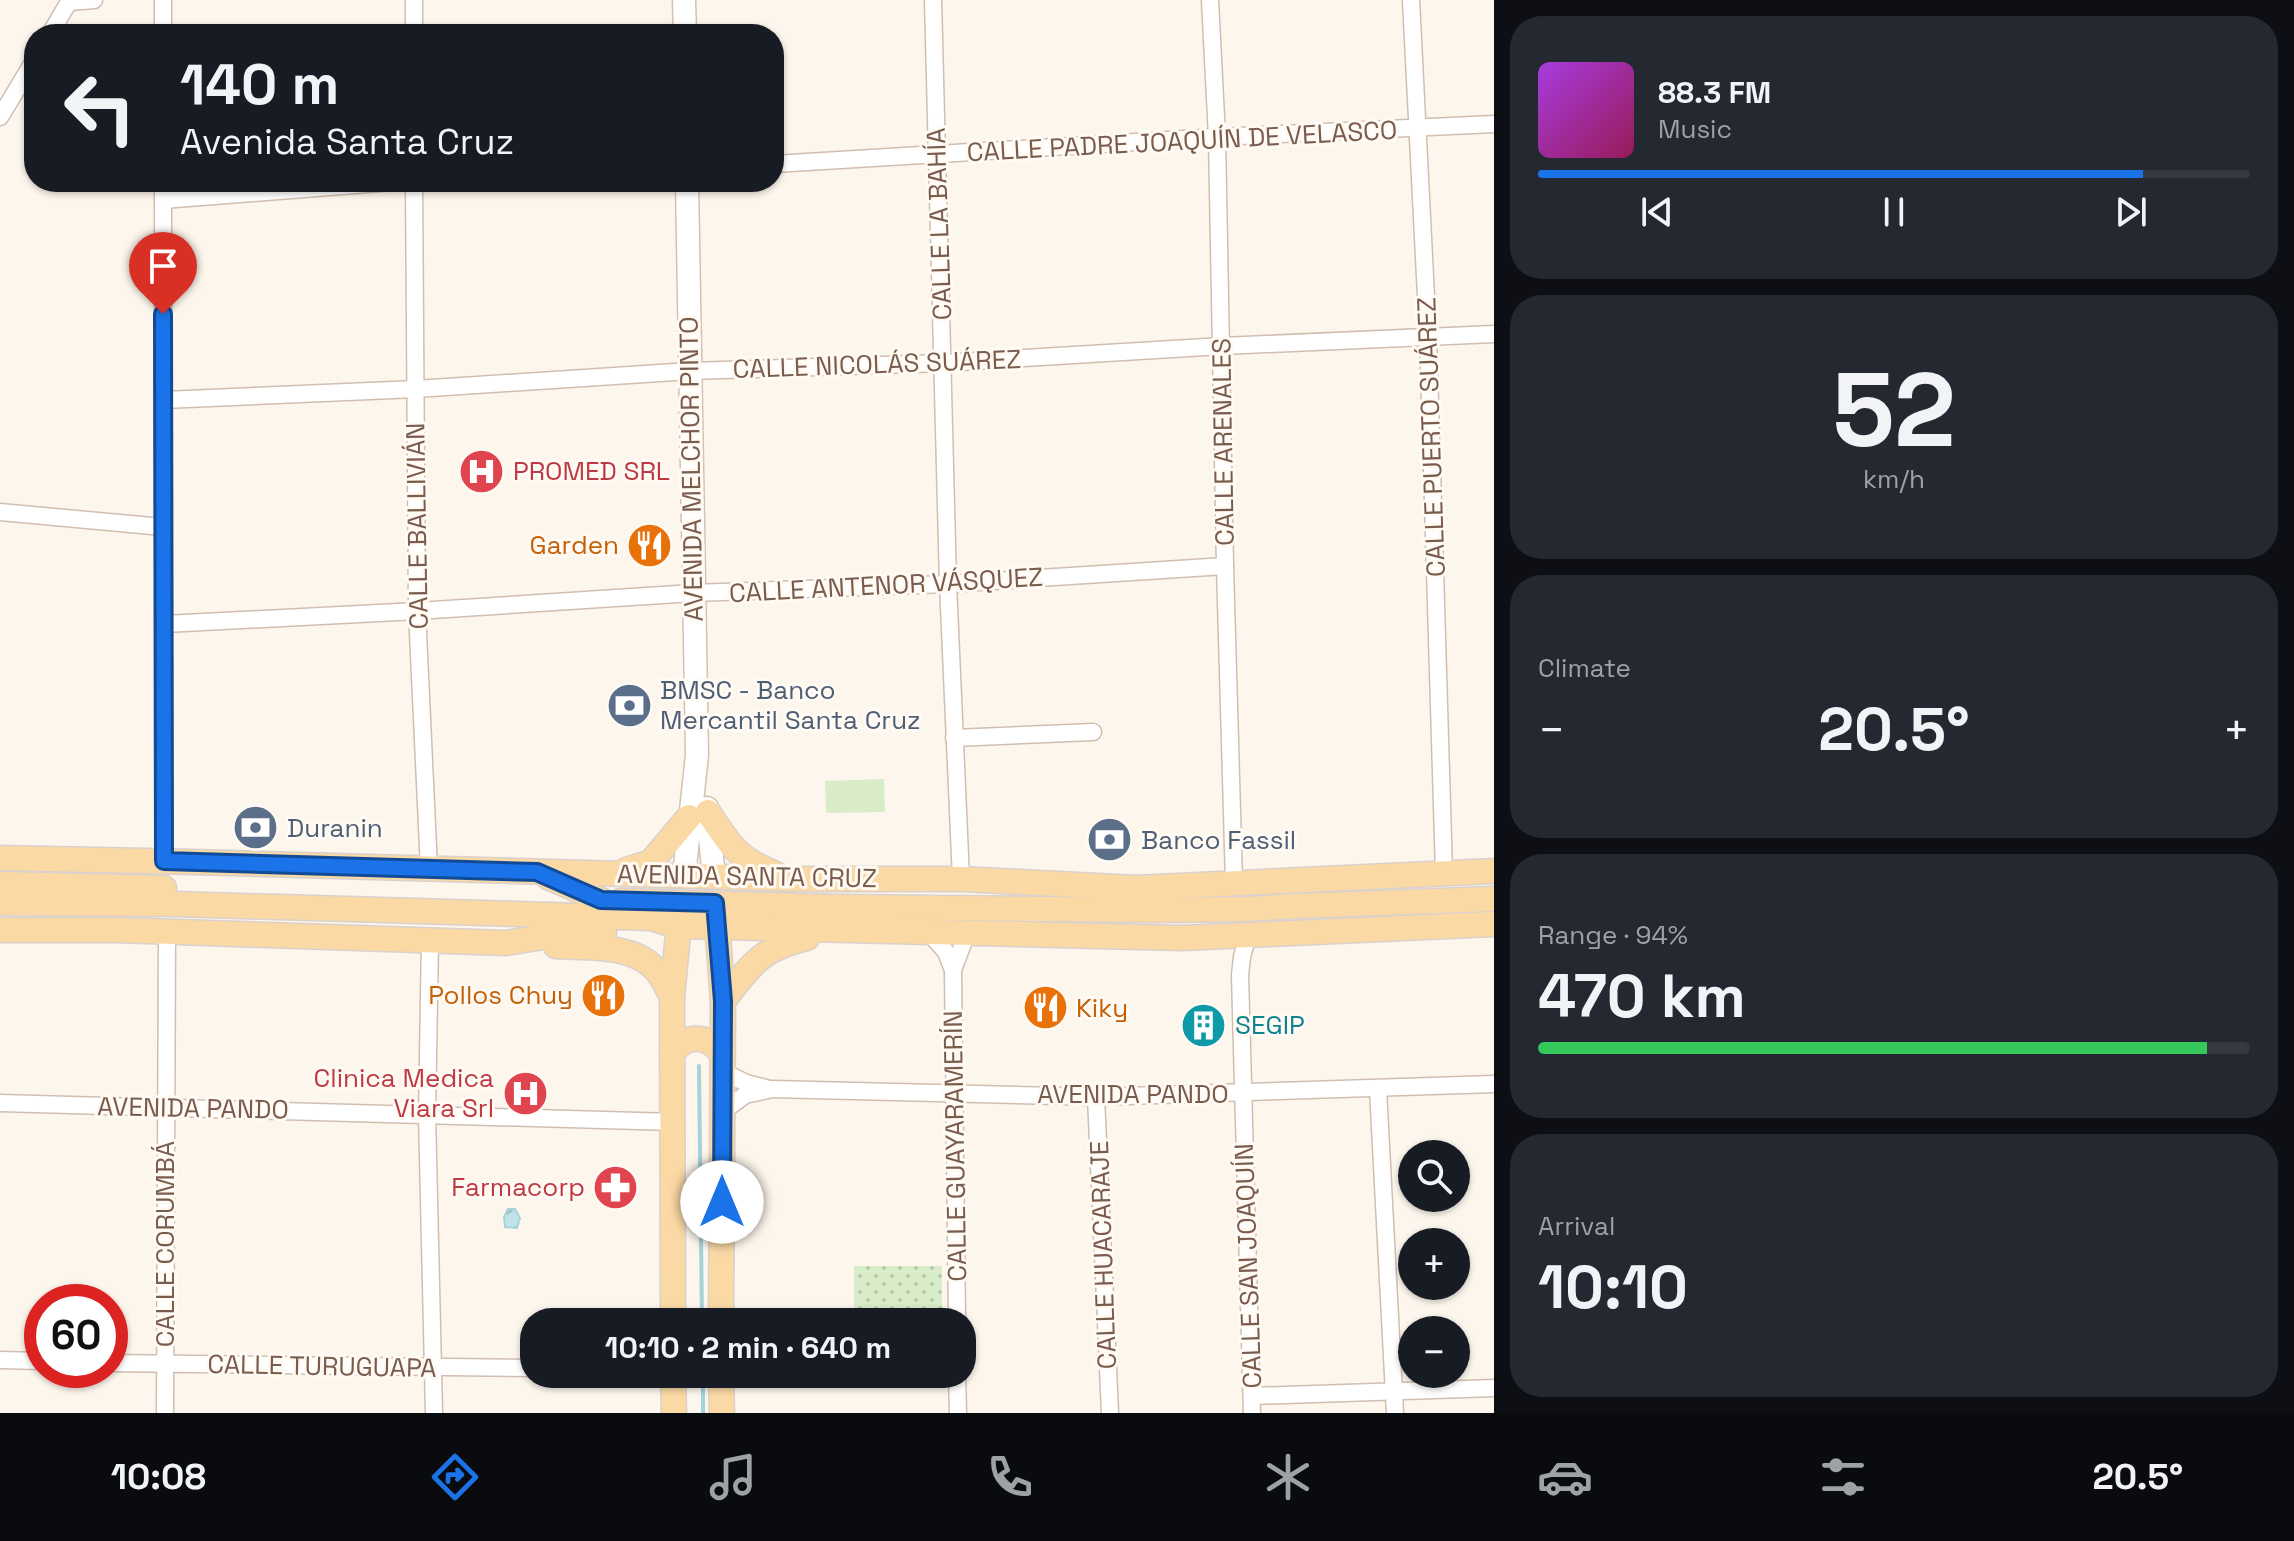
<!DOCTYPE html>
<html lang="en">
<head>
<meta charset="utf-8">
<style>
  :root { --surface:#171b24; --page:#242831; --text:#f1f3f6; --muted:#9ea1a6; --line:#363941; --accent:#1a73e8 }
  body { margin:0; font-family:"Space Grotesk",sans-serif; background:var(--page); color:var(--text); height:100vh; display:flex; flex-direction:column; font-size:30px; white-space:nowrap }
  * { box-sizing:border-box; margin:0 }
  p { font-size:26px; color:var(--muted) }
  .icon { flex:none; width:44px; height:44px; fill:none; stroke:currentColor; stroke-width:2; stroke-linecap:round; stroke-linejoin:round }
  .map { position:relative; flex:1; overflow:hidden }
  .panel { display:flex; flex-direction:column; gap:16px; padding:16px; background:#0d0f14; width:800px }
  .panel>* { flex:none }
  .guide { position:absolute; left:24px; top:24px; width:760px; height:168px; border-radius:32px; box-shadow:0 2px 6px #0004; background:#171b24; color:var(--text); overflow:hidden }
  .buttons { position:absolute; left:1398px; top:1140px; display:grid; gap:16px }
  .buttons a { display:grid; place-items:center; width:72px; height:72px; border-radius:50%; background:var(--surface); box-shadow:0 2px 6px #0004; font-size:40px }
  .speed { position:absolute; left:24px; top:1284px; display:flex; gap:16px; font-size:40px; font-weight:700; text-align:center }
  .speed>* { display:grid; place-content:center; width:104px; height:104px; border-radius:50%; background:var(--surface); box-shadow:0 2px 6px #0004; line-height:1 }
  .speed .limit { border:12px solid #d22; background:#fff; color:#111 }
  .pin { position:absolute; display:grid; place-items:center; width:68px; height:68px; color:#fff; margin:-82px -34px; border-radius:50% 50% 50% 0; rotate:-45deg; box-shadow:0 0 8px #0007 }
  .pin .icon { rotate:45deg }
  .me { position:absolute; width:88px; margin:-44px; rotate:0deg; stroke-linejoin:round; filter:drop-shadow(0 0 6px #0008) }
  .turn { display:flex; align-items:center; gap:28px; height:168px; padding:0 24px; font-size:36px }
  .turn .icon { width:104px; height:104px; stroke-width:2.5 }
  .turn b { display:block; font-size:56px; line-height:68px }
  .big { font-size:60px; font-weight:600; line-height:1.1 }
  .panel .widget { flex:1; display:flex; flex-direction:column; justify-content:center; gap:12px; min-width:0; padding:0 28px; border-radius:32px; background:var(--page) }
  .panel .dial { align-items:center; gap:0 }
  .dial b { font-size:104px; line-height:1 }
  .song { display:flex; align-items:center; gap:24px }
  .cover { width:96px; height:96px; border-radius:12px; background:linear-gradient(135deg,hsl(280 70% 55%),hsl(330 70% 35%)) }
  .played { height:8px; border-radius:4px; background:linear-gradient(90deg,var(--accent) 85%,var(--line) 85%) }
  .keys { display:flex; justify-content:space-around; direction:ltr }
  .heat { display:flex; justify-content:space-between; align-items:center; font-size:44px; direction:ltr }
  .charge { height:12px; border-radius:6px; background:linear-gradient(90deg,#34c759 94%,var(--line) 0) }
  .trip { position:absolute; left:520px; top:1308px; width:456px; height:80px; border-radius:32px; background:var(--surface); box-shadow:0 2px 6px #0004; font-weight:600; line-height:80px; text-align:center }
  .menu { display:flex; height:128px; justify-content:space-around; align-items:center; background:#090b0e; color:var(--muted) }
  .menu .icon { width:56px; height:56px }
  .menu .current { color:var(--accent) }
  .menu b { font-size:36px; color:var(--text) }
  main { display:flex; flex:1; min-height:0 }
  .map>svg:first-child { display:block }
  .park { fill:url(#park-dots) }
  .pitch { fill:#d8ecc9 }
  .water { fill:url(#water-waves); stroke:#a5d3da; stroke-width:2 }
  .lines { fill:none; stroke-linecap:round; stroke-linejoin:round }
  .stream { stroke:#a5d3da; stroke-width:4 }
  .minor-casing { stroke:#d1beb0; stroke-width:19 }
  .secondary-casing { stroke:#d6c0b0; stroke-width:25 }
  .primary-casing { stroke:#dad1cd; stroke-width:27 }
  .minor { stroke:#fff; stroke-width:16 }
  .secondary { stroke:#fff; stroke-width:22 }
  .primary { stroke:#fbd9a5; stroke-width:24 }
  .route-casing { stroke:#114b97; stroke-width:20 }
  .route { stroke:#1a73e8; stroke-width:14 }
  .labels { text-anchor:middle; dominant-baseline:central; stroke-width:6; stroke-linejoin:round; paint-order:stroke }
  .street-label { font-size:26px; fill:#7a5c4d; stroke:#fffaf3 }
  .health-label { font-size:26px; fill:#be3a42; stroke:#fffaf3; text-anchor:end }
  .food-label { font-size:26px; fill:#c56008; stroke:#fffaf3; text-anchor:end }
  .service-label { font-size:26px; fill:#4e5e75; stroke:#fffaf3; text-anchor:start }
  .culture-label { font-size:26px; fill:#0d838f; stroke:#fffaf3; text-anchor:start }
</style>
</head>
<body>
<main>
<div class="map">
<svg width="1494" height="1413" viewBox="0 0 1494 1413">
  <defs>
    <pattern id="park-dots" width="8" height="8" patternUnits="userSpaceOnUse" patternTransform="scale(2)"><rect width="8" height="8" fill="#d8ecc9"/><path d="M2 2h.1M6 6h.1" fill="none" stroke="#b4c2a5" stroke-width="1.8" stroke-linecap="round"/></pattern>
    <pattern id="water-waves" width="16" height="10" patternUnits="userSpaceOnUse" patternTransform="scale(2)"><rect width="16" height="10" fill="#bfe3e8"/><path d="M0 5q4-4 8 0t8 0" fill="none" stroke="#a0bbbe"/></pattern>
  </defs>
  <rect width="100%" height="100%" fill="#fdf6ec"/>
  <rect class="park" x="854" y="1266" width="88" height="54"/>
  <polygon class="pitch" points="884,779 885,812 826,813 825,781"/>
  <polygon class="water" points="508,1209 515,1209 520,1218 517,1228 505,1227 504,1217"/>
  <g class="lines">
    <g class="stream">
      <polyline points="699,1066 702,1322"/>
      <polyline points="703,1374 703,1413"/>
    </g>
    <defs>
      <g id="minor">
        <polyline points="163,0 163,34"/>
        <polyline points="414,0 414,34"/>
        <polyline points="933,0 948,584 961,879"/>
        <polyline points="1210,0 1217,137 1225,566 1234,883"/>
        <polyline points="1411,0 1428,336 1444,873"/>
        <polyline points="70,2 94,0"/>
        <polyline points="50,34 70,0"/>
        <polyline points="0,117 34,61"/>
        <polyline points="774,164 1217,137 1494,124"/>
        <polyline points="163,182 164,861"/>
        <polyline points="414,182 417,611 429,869"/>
        <polyline points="163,200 393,182"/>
        <polyline points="164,400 416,389 690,371 944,363 1222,346 1494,334"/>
        <polyline points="0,512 163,527"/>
        <polyline points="165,624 417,611 693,593 948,584 1225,566"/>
        <polyline points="954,738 1093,732"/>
        <polyline points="929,933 946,952 953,970"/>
        <polyline points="1248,935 1242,957 1240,975 1252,1413"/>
        <polyline points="430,940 427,1114 434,1413"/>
        <polyline points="722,1071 746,1083 766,1088"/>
        <polyline points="1378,1089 1395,1413"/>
        <polyline points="1096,1097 1110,1413"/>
        <polyline points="0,1103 673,1122"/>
        <polyline points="722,1112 745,1095 772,1089 1096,1097 1494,1084"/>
        <polyline points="957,1322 953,970 967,933"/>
        <polyline points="0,1360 42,1361"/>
        <polyline points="110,1363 534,1368"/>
        <polyline points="957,1374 958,1413"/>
        <polyline points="1252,1396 1494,1388"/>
        <polyline points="165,1413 167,931"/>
      </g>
      <g id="secondary">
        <polyline points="684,0 685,34"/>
        <polyline points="707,808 714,877"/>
        <polyline points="684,876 697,755 687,182"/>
      </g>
      <g id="primary">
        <path d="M708,812c22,33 29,47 68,62"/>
        <polyline points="0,858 194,862 802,879 961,879 1136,888 1494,871"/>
        <polyline points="626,870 651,862 689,817"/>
        <polyline points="548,877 601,900"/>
        <polyline points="0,884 164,888"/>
        <polyline points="621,901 840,907 1160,910 1247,909 1296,906 1494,899"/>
        <polyline points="0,903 174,904 651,918 678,926 1182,938 1494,924"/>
        <polyline points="716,911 723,1001 721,1322"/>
        <polyline points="0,930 118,930 506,943 581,931 604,932"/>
        <path d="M556,946c31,2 77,-2 99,23 8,8 12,19 17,28"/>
        <path d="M723,1001c28,-36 38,-53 84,-63"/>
        <path d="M672,1054c13,-21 38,-20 50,1"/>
        <polyline points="673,1322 672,997 680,913"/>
        <polyline points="673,1374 674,1413"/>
        <polyline points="721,1374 722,1413"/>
      </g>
    </defs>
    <use href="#minor" class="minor-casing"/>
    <use href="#secondary" class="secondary-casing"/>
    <use href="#primary" class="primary-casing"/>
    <use href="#minor" class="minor"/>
    <use href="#secondary" class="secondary"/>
    <use href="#primary" class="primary"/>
  </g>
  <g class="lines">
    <defs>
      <polyline id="route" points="163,314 164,861 537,872 601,900 715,903 723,1001 722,1202"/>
    </defs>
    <use href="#route" class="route-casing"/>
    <use href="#route" class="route"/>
  </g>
  <defs>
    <symbol id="hospital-disc" viewBox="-11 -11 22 22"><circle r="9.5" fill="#e0444e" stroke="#fffaf3"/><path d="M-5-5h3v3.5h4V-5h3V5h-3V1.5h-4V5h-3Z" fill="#fff"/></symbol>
    <symbol id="restaurant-disc" viewBox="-11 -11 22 22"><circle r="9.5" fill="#e8710a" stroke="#fffaf3"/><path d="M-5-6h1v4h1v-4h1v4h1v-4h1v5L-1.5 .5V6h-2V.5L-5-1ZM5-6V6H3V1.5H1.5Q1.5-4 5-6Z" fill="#fff"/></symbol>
    <symbol id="bank-disc" viewBox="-11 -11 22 22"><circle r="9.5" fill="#5c6f8a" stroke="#fffaf3"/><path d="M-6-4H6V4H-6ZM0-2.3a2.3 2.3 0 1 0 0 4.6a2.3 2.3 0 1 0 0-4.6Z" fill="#fff"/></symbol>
    <symbol id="building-disc" viewBox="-11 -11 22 22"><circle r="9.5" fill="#0f9aa8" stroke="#fffaf3"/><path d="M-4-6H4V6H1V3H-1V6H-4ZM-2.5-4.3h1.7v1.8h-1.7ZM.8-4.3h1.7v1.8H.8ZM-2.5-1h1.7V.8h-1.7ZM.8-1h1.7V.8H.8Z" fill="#fff"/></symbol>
    <symbol id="pharmacy-disc" viewBox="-11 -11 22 22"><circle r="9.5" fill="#e0444e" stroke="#fffaf3"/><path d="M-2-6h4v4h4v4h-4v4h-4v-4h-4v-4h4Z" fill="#fff"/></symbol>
  </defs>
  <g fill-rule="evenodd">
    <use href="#hospital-disc" x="456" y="446" width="51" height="51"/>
    <use href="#restaurant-disc" x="624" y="520" width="51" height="51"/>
    <use href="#bank-disc" x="604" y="680" width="51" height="51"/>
    <use href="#bank-disc" x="230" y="802" width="51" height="51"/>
    <use href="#bank-disc" x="1084" y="814" width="51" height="51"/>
    <use href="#restaurant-disc" x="578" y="970" width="51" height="51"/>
    <use href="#restaurant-disc" x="1020" y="982" width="51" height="51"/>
    <use href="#building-disc" x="1178" y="1000" width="51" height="51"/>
    <use href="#hospital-disc" x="500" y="1068" width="51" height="51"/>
    <use href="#pharmacy-disc" x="590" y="1162" width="51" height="51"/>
  </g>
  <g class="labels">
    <g class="street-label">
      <text transform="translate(1182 141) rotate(-3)">CALLE PADRE JOAQUÍN DE VELASCO</text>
      <text transform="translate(939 224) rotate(-92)">CALLE LA BAHÍA</text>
      <text transform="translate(877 364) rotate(-2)">CALLE NICOLÁS SUÁREZ</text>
      <text transform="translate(1431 437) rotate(-92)">CALLE PUERTO SUÁREZ</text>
      <text transform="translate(1223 442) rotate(-91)">CALLE ARENALES</text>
      <text transform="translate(691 469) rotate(-91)">AVENIDA MELCHOR PINTO</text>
      <text transform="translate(417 526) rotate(-91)">CALLE BALLIVIÁN</text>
      <text transform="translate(886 585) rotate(-3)">CALLE ANTENOR VÁSQUEZ</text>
      <text transform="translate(747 876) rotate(1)">AVENIDA SANTA CRUZ</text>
      <text x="1133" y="1094">AVENIDA PANDO</text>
      <text transform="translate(193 1108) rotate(1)">AVENIDA PANDO</text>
      <text transform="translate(955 1146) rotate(-91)">CALLE GUAYARAMERÍN</text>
      <text transform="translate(165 1244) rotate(-90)">CALLE CORUMBÁ</text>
      <text transform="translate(1103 1255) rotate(-92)">CALLE HUACARAJE</text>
      <text transform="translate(1248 1266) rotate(-92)">CALLE SAN JOAQUÍN</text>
      <text transform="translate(322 1366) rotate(1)">CALLE TURUGUAPA</text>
    </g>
    <g class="health-label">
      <text x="513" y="471" text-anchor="start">PROMED SRL</text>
      <text x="494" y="1078">Clinica Medica<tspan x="494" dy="30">Viara Srl</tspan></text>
      <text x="585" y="1187">Farmacorp</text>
    </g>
    <g class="food-label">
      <text x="619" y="545">Garden</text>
      <text x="573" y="995">Pollos Chuy</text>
      <text x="1076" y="1008" text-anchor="start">Kiky</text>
    </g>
    <g class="service-label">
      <text x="660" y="690">BMSC - Banco<tspan x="660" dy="30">Mercantil Santa Cruz</tspan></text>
      <text x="287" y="828">Duranin</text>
      <text x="1141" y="840">Banco Fassil</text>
    </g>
    <g class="culture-label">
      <text x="1235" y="1025">SEGIP</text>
    </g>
  </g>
</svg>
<div class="buttons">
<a><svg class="icon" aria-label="search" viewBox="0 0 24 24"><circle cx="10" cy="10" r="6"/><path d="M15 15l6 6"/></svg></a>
<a>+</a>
<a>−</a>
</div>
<div class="speed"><div class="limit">60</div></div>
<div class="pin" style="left:163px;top:314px;background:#d93025"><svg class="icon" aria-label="arrive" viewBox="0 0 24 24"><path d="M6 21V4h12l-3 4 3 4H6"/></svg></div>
<svg class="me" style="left:722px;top:1202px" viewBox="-20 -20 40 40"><circle r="19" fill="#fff"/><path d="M0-13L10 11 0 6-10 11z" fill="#1a73e8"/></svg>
<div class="trip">10:10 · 2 min · 640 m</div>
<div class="guide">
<div class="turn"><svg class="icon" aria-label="left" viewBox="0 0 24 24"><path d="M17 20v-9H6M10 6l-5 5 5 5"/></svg><div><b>140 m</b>Avenida Santa Cruz</div></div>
</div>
</div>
<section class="panel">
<div class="widget">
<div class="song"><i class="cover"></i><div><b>88.3 FM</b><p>Music</p></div></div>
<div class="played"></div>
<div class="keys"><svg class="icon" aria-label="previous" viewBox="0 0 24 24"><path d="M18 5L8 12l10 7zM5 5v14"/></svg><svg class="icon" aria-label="pause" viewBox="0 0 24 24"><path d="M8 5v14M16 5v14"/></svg><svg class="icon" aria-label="next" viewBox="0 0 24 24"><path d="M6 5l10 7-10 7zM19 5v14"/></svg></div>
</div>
<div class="widget dial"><b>52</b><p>km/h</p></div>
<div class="widget"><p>Climate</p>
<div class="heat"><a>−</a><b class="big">20.5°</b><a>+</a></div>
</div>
<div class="widget"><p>Range · 94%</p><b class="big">470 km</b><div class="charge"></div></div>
<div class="widget"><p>Arrival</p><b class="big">10:10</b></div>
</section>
</main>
<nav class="menu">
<b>10:08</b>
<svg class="icon current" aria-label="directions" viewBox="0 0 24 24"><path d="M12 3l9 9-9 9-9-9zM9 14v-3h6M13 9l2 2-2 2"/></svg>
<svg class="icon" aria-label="music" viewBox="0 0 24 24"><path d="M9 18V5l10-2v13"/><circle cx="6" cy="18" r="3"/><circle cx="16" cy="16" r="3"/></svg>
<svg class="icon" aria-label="phone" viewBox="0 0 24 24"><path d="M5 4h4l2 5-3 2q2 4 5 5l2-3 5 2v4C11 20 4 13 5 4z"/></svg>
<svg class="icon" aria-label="climate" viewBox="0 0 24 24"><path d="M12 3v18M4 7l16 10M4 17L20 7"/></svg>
<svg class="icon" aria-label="car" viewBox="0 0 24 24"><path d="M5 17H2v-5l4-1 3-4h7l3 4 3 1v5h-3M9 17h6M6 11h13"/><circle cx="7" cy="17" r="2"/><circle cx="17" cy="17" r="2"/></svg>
<svg class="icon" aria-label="filters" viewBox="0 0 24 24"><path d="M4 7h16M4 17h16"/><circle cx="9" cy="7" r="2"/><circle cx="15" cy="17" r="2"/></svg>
<b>20.5°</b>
</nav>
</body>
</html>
